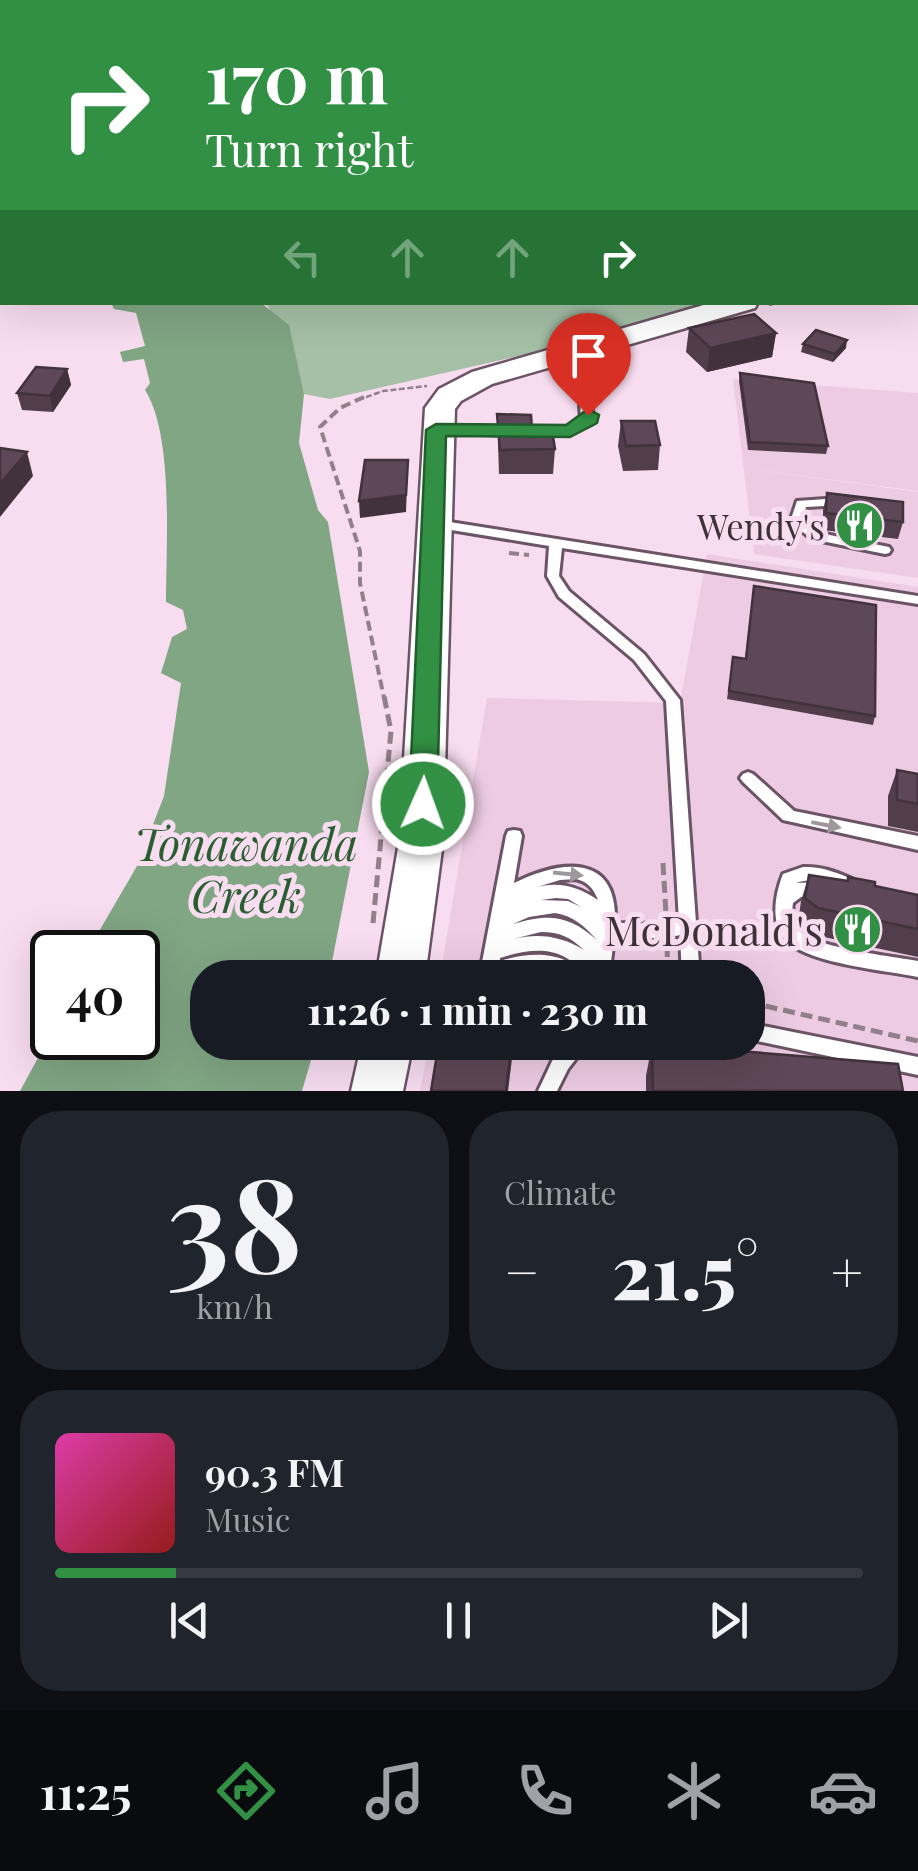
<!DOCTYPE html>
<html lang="en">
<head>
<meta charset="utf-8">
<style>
  :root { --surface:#171b24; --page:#20242c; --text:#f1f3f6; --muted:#9ea1a6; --line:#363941; --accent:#319043 }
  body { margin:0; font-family:"Playfair Display",serif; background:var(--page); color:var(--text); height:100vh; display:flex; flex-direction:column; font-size:38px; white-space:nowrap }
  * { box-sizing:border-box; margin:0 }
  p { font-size:32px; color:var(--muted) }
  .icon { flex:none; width:55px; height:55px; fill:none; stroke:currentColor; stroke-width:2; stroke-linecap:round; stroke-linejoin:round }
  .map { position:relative; height:1091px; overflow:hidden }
  .drawer { display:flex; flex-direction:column; gap:20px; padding:20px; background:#0d0f14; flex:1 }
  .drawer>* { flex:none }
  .banner { position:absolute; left:0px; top:0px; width:920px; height:305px; box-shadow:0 10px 40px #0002; background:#319043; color:#fff; overflow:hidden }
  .speed { position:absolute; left:30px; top:930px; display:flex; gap:20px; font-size:50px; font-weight:700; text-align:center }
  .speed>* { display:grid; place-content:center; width:130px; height:130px; border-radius:50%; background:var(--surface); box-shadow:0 10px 40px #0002; line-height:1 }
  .speed .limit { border:5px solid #111; border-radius:15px; background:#fff; color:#111 }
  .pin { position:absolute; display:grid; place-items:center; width:85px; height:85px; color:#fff; margin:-102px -42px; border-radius:50% 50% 50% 0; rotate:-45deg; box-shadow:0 0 10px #0007 }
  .pin .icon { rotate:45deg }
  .me { position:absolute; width:110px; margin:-55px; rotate:2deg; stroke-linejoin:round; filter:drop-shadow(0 0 8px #0008) }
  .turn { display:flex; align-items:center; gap:35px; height:210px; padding:0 40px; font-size:45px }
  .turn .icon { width:130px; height:130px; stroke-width:2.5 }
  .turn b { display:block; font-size:70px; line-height:85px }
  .lanes { display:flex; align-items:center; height:95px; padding:0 40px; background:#0003; justify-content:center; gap:50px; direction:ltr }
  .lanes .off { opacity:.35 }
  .big { font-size:75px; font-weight:800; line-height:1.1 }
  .drawer .card { flex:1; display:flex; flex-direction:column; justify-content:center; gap:15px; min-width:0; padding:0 35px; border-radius:40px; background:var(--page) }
  .drawer .dial { align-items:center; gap:0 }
  .dial b { font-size:130px; line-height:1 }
  .song { display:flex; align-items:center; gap:30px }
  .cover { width:120px; height:120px; border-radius:15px; background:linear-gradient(135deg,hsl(320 70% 55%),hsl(0 70% 35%)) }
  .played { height:10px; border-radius:5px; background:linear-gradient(90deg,var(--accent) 15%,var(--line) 15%) }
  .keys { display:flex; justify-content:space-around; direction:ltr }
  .heat { display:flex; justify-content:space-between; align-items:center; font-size:55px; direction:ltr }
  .drawer .tiles { flex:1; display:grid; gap:20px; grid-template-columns:1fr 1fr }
  .card:last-child { grid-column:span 2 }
  .trip { position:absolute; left:190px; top:960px; width:575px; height:100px; border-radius:40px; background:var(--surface); box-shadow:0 10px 40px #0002; font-weight:800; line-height:100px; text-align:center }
  .tabs { display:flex; height:160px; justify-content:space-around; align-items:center; background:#090b0e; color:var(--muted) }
  .tabs .icon { width:70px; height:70px }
  .tabs .on { color:var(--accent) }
  .tabs b { font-size:45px; color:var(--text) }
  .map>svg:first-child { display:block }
  .built { fill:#edcce3 }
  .green { fill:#a5c0a7 }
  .water { fill:#81a684 }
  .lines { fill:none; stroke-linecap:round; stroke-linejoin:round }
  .lane-casing { stroke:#6b5465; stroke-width:6 }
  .secondary-casing { stroke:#6b5465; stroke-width:5 }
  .primary-casing { stroke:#6b5465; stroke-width:5 }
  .path-far2 { stroke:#917f8c; stroke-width:2.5; stroke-dasharray:6 2.5; stroke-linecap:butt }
  .path-far1 { stroke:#917f8c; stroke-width:4; stroke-dasharray:10 5; stroke-linecap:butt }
  .path { stroke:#917f8c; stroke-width:5; stroke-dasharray:12 6; stroke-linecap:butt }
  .lane { fill:#fff; fill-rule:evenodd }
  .secondary { fill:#fff; fill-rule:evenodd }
  .primary { fill:#fff; fill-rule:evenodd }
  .wall { fill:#513d4c }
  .shaded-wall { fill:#42323e }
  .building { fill:#5e4758; stroke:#42323e; stroke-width:2.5 }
  .oneway { fill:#9e989c }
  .route { fill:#319043; stroke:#205e2c; stroke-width:2.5 }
  .labels { text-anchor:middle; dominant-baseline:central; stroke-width:10; stroke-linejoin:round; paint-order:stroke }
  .poi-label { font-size:35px; fill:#3d323a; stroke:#f8dcf0; text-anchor:end }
  .near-poi-label { font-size:42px; fill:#3d323a; stroke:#f8dcf0; text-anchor:end }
  .near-water-label { font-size:45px; font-style:italic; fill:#285e30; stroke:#f8dcf0 }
</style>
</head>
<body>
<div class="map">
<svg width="918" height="1091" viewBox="0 0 918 1091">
  <rect width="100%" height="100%" fill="#f8dcf0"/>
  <g class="built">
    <polygon points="733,379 918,393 918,491 750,469 918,492 918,578 754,554"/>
    <polygon points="707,554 918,587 918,1091 420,1091 429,1043 748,1042 748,978 440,977 487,698 680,703"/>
  </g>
  <g class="green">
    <polygon points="142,0 794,0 795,2 140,2"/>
    <polygon points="261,303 719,303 571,344 330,399 304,394 297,368 268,306"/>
  </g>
  <path class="water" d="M111,303h150l28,22 15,69 -5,49 19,67 10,12 41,250 -40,205 -121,1v64l108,1 -14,48h-282l32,-59v6h86v-86h-51l50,-86 27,-70 17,-113 -20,-10 11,-36 15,-8 -4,-19 -17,-8c0,-56 8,-167 -21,-212l5,-7 -6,-24 -21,3 -3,-10 25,-6 -9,-33 -22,-4z"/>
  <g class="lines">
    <defs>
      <g id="lane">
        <polygon points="190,0 197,0 198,2 192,2"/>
        <polygon points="381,0 388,0 390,2 384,2"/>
        <polygon points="473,0 480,0 478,2 472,2"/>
        <polygon points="578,0 589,0 583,2 574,2"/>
        <polygon points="714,0 721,0 722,2 716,2"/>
        <polygon points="582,347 587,350 593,423 570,434 532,435 530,433 532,431 568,428 581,421 577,350"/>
        <polygon points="441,427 511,429 517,432 511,435 437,432 435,430"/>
        <polygon points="840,498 844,499 846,502 844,505 806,507 802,521 820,533 889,547 891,550 889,553 885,554 812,539 790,522 797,501"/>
        <path d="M437,520l481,76v8l-356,-56 -3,28 10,15 75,63 36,46 20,278h-18l-2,-43 -14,3h-52l-5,40h-22c-23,-33 -52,-31 -87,-20v3c29,-9 66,-12 86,17h-22l-11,-6 -19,-3 -35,9h-20l27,-142 2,-5 6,-1 6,1 2,5 -8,47c46,-23 104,-31 101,40l51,1 13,-3 -13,-220 -32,-41 -75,-63 -12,-21 2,-30 -116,-19 -2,-3 2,-3zM576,879c12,3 17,9 22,21 -21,-14 -40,-19 -64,-12l26,-8zM556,898l12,1 13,8 -13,-6 -27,-1zM555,913c19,3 29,13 42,27 -28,-25 -49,-27 -84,-16l16,-7zM541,932c19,0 29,5 43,18 -23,-14 -45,-17 -71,-11z"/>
        <polygon points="748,772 753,774 794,811 918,836 918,850 783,820 743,782 740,778 743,774"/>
        <path d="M803,867c17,-1 33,5 49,12l2,5 -2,5c-20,3 -33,-14 -56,-6l23,-1 6,2 2,5 -2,5 -24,3 -8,6c-1,8 -2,17 3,24 13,21 96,29 122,34v16c-34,-7 -106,-13 -130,-35 -19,-17 -13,-48 -5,-68z"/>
        <polygon points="748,1023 918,1057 918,1075 748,1039"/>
        <polygon points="568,1042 589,1042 568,1069 557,1091 538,1091 554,1057"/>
      </g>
      <g id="secondary">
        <polygon points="32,0 50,0 50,2 33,2"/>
        <polygon points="714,302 758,302 755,308 492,384 461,401 455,409 443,842 425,978 376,978 399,842 425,408 439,389 472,372"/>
        <polygon points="362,1042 413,1042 403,1091 351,1091"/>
      </g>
      <polygon id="primary" points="803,0 823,0 824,2 804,2"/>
    </defs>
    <use href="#lane" class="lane-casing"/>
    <use href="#secondary" class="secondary-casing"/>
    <use href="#primary" class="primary-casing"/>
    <g class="path-far2">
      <polyline points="769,305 780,302"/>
      <polyline points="358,400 383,391 427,386"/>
    </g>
    <g class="path-far1">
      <polyline points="364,397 340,408 320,427 360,551 360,583 384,698"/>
      <polyline points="509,553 529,555"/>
    </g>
    <g class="path">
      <polyline points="663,863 666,914"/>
      <polyline points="373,923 391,731 384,696"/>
      <polyline points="667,945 668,978"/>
      <polyline points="624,965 671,968"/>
      <polyline points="709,971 718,972 719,978"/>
      <polyline points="748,1002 918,1041"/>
    </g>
    <use href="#lane" class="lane"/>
    <use href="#secondary" class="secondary"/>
    <use href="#primary" class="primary"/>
  </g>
  <g class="wall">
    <polygon points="689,328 776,333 772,357 707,372 686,352"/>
    <polygon points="803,344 846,348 833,362 801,352"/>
    <polygon points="67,369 71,385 53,412 22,410 17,393"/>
    <polygon points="740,373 828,446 826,454 748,450 739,381"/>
    <polygon points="497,414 532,430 555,449 553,474 499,474"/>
    <polygon points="621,421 660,445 658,470 623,471 618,446"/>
    <polygon points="827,493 903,522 898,539 823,530 823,510"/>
    <polygon points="754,586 875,716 873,725 727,699 733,657 745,659"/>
    <polygon points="897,770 918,774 918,832 888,826 888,796"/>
    <polygon points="809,875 847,881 848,877 875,886 918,895 918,957 810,934 798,923 801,901"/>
    <polygon points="652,1044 903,1091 646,1091 646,1076"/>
  </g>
  <g class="shaded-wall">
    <polygon points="2,240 2,261 1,264 0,245"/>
    <polygon points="776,333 772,357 707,372 710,348"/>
    <polygon points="847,340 846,348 833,362 835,354"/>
    <polygon points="67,369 71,385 53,412 50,396"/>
    <polygon points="27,452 33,476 0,517 0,484"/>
    <polygon points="408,460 406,512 360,518 359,501"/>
    <polygon points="512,1042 514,1042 508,1091 506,1091"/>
  </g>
  <g class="building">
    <polygon points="2,184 2,208 0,208 0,188"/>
    <polygon points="2,217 2,240 0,245 0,220"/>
    <polygon points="754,314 776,333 710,348 689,328"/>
    <polygon points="816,330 847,340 835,354 803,344"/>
    <polygon points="36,367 67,369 50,396 17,393"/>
    <polygon points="740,373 814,383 828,446 750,442"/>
    <polygon points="497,414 531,415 532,430 552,430 555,449 500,450"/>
    <polygon points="621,421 655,421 660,445 626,446"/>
    <polygon points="0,448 27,452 0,484"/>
    <polygon points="365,460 408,460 406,495 359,501"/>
    <polygon points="827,493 903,502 903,522 826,513"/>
    <polygon points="754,586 876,605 875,716 729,691 733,657 746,659"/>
    <polygon points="897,770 918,774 918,804 897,800"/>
    <polygon points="809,875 848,881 848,877 875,882 875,886 918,895 918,929 818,908 805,898"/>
    <polygon points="452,962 520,971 519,978 450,978"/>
    <polygon points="439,1042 512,1042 506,1091 431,1091"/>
    <polygon points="652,1044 898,1064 903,1091 653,1091"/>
  </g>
  <defs><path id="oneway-solid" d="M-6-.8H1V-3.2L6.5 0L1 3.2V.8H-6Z" transform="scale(2.5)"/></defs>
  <g class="oneway">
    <use href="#oneway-solid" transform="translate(826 825) rotate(11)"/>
    <use href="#oneway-solid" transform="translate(568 874) rotate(6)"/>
  </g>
  <polygon class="route" points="588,409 599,415 597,423 570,437 446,436 437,804 433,812 423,816 413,812 409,804 426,430 436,424 566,425"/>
  <defs>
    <symbol id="restaurant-disc" viewBox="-11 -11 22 22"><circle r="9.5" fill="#319043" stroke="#f8dcf0"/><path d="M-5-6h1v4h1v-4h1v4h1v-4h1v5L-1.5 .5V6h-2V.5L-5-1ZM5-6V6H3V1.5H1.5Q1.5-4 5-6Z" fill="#fff"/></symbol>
  </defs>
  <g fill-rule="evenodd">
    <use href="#restaurant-disc" x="832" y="498" width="55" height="55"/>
    <use href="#restaurant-disc" x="830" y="902" width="55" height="55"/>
  </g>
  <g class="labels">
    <g class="poi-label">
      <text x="825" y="525">Wendy's</text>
    </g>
    <g class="near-poi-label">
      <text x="823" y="929">McDonald's</text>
    </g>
    <g class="near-water-label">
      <text x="246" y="842">Tonawanda<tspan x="246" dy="52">Creek</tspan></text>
    </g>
  </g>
</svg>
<div class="speed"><div class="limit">40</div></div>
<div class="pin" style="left:588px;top:415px;background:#d93025"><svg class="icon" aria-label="arrive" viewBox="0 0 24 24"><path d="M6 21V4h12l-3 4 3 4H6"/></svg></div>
<svg class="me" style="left:423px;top:804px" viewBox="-20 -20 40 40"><circle r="17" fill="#319043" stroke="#fff" stroke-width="3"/><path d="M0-11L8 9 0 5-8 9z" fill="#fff"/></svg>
<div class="trip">11:26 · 1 min · 230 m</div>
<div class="banner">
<div class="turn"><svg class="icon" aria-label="right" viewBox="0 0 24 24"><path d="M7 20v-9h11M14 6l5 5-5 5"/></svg><div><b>170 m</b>Turn right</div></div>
<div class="lanes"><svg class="icon off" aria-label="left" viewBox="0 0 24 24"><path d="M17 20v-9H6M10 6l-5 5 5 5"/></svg><svg class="icon off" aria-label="ahead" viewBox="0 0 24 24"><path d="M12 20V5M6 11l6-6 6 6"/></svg><svg class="icon off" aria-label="ahead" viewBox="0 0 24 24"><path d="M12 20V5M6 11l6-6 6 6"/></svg><svg class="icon" aria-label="right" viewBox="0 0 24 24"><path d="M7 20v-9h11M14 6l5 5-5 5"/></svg></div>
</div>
</div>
<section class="drawer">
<div class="tiles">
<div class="card dial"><b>38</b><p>km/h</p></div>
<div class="card"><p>Climate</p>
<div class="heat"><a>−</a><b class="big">21.5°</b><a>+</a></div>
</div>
<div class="card">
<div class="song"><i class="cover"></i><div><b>90.3 FM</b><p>Music</p></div></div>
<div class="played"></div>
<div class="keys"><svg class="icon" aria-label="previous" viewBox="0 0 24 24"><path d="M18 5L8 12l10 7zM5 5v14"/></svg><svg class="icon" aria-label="pause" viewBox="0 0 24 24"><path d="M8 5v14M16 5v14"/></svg><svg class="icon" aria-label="next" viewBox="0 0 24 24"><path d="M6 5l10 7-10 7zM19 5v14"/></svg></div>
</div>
</div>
</section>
<nav class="tabs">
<b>11:25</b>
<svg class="icon on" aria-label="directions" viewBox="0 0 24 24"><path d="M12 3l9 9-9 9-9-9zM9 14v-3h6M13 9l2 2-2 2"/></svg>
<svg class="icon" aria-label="music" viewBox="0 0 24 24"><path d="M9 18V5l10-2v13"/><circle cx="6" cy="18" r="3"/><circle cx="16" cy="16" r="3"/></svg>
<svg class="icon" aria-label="phone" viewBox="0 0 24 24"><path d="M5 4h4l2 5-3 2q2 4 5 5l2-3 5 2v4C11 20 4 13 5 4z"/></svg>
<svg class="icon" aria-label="climate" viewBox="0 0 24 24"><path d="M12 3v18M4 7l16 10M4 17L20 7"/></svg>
<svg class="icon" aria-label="car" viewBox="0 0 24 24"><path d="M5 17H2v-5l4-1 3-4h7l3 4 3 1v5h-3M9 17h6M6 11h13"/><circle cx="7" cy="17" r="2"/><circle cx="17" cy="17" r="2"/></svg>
</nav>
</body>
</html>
